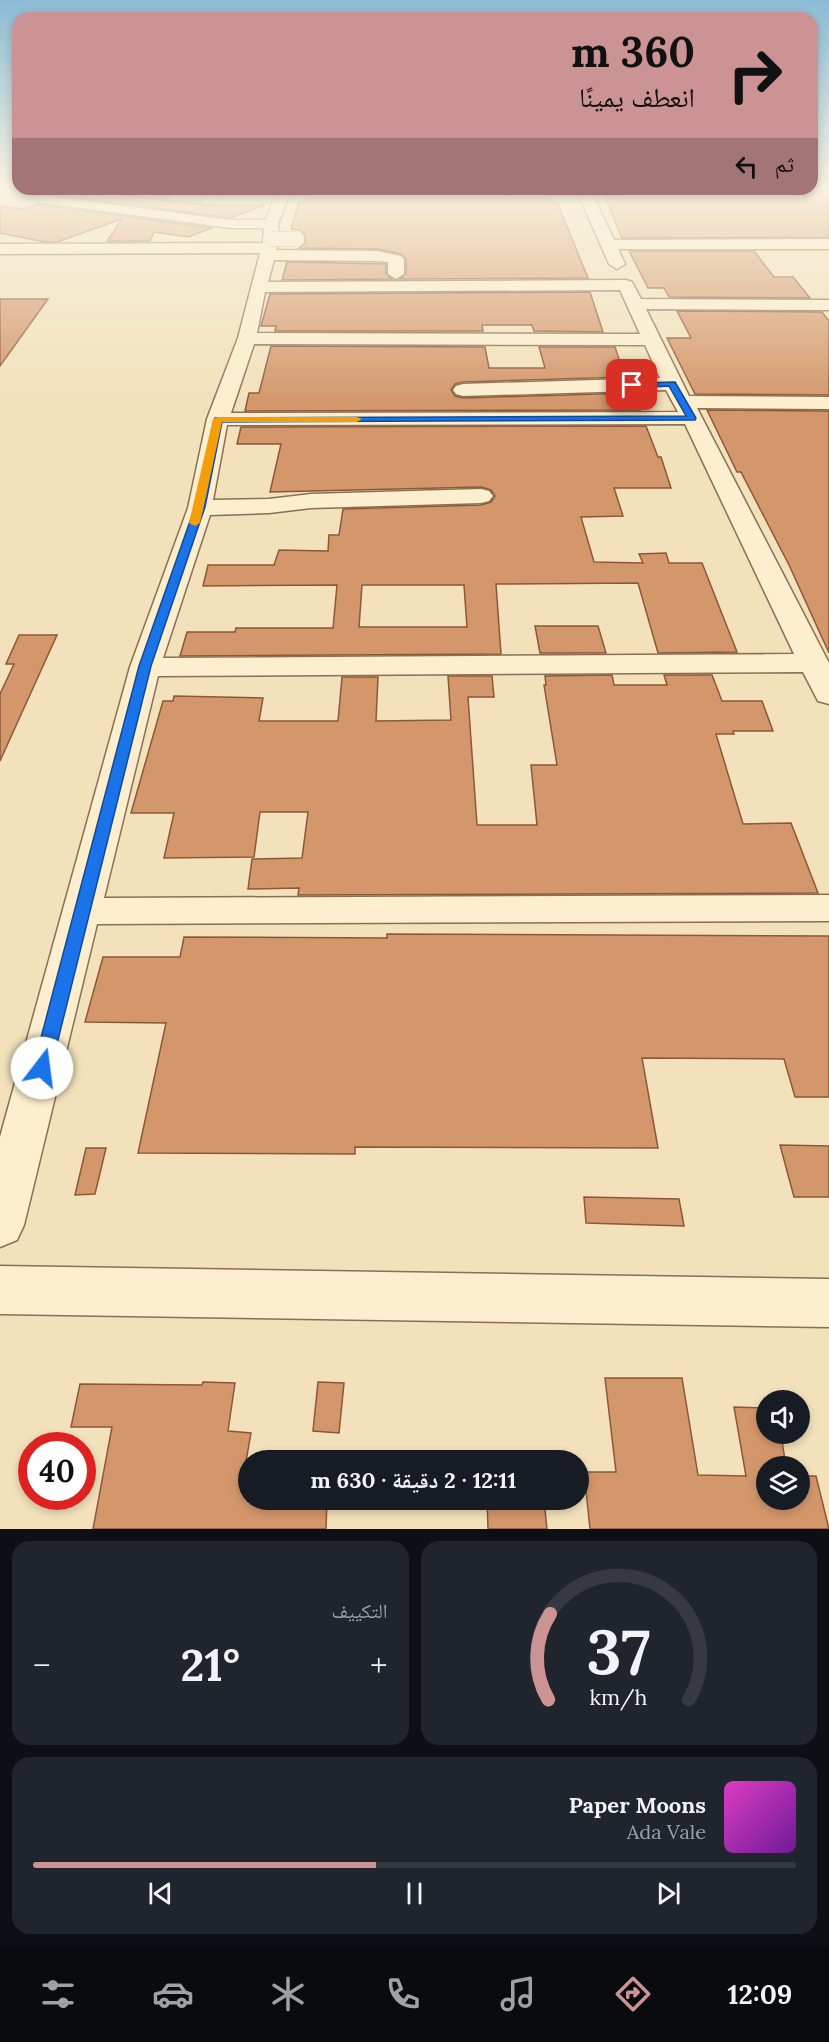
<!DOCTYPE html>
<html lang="ar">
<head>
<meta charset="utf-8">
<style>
  :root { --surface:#171b24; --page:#20242c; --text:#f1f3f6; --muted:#9ea1a6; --line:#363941; --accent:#cc9395 }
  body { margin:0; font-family:Lora,"Noto Naskh Arabic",serif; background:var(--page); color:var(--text); direction:rtl; height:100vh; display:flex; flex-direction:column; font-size:22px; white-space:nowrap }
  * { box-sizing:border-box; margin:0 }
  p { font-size:20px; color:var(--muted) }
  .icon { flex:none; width:33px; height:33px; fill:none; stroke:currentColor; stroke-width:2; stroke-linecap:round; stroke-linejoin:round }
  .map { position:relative; height:1529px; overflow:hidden; direction:ltr }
  .side { display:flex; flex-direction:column; gap:12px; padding:12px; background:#0d0f14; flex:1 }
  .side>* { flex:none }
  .top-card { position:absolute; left:12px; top:12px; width:806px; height:183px; border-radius:18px; box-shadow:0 3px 9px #0003; direction:rtl; background:#cc9395; color:#111; overflow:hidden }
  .fabs { position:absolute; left:756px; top:1390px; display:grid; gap:12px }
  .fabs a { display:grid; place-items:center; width:54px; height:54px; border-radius:50%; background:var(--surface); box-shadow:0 3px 9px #0003; font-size:30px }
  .speed { position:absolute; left:18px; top:1432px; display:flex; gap:12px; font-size:30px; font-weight:700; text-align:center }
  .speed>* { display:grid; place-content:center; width:78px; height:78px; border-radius:50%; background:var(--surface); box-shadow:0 3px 9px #0003; line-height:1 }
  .speed .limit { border:9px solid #d22; background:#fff; color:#111 }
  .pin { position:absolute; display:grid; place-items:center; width:51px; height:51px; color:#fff; margin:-26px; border-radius:12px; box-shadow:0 3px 9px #0006 }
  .me { position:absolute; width:66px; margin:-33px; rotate:15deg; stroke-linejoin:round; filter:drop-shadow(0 0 4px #0008) }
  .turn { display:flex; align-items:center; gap:21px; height:126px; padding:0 24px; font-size:27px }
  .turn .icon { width:78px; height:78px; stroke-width:2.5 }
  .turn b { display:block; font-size:42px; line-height:51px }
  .then { display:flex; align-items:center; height:57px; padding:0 24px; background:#0003; gap:12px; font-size:22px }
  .big { font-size:45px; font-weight:800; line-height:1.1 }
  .side .widget { flex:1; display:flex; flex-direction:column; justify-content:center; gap:9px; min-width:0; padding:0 21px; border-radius:18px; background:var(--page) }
  .side .dial { align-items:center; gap:0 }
  .dial svg { height:156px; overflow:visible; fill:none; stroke:var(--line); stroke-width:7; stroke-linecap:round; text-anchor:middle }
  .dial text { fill:var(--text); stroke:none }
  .song { display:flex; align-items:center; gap:18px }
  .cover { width:72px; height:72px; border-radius:9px; background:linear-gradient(135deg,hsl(310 70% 55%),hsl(280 70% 35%)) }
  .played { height:6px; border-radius:3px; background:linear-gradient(90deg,var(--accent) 45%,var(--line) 45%) }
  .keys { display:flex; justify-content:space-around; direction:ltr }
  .heat { display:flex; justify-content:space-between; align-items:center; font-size:33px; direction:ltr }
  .side .tiles { flex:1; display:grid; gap:12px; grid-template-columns:1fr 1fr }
  .widget:last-child { grid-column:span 2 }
  .trip { position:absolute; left:238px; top:1450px; width:351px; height:60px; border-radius:30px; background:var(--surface); box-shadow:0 3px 9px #0003; font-weight:800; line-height:60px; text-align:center; direction:rtl }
  .menu { display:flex; height:96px; justify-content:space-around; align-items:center; background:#090b0e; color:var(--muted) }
  .menu .icon { width:42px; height:42px }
  .menu .active { color:var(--accent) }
  .menu b { font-size:27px; color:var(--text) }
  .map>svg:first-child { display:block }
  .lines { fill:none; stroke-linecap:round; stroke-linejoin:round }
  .stream { stroke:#669086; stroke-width:3 }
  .building { fill:#d4976c; stroke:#8c5837; stroke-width:1.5; fill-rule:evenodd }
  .minor-casing { stroke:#8a7053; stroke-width:3 }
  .minor { fill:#fceece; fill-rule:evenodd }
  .minor-bridge-casing { stroke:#8a7053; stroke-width:16; stroke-linecap:butt }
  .minor-bridge { stroke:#fceece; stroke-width:15 }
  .route { fill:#1a73e8; stroke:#114b97; stroke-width:1.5 }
  .slow { fill:#f59e0b }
</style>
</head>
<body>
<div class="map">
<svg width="829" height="1529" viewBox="0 0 829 1529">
  <rect width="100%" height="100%" fill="#f2e1bb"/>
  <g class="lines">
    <polyline class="stream" points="275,233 291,189"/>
  </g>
  <g class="building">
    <polygon points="79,189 201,204 204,206 265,205 230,218 62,196"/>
    <polygon points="307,189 544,189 550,202 557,202 588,278 400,279 406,274 406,259 401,254 378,249 299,248 305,243 305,235 300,230 291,229 299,202 304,202"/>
    <polygon points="623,189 829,192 829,237 622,238 604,195 626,194"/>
    <polygon points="38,204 44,205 211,228 189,237 154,232 150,241 107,241 122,219 57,242 45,242 0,233 0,206 23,209"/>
    <polygon points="629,251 754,251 774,277 793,277 810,298 669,297 664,288 648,288"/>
    <polygon points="287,262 386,264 386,274 392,279 282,280"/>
    <polygon points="590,292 603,332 534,331 532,325 482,325 483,331 275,331 276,326 261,326 270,294"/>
    <polygon points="0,299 48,299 0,366"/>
    <polygon points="677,311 822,312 829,321 829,395 695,394 667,338 691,338"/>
    <polygon points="271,346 485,347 489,368 545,368 539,347 615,347 625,377 463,382 455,384 451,390 455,396 463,398 631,393 640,410 245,411 249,393 259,393"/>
    <polygon points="707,410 829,411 829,653 789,565 741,472 737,472"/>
    <path d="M646,426l12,31h3l10,31h-57l9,28 -42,1 13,45 49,1 -4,-9 27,-1 3,10h33l35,89 -79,1 -20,-70 -142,1 5,70 -321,2 7,-24h48l1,-4h97l4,-43 -134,1 5,-21h66l5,-15 49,1 1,-16h10l4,-26 138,-4 10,-3 4,-6 -4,-6 -10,-3 -211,5 11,-48h-44l4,-17zM362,585h102l3,42h-108z"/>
    <polygon points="535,626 598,626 606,653 540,653"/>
    <polygon points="19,635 57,635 0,761 0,694 14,664 6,664"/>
    <polygon points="612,675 614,685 667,685 664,675 712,675 722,701 762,701 773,731 733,731 734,734 716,734 743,824 791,823 818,893 298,895 299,888 248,889 252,859 302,858 308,812 260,812 254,857 164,858 174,813 131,813 163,701 173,701 174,696 263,698 259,721 338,721 342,677 378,677 376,721 451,720 448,676 492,676 494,697 468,697 477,825 537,825 531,765 557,765 544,685 546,685 545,676"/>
    <polygon points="387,934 829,936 829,1097 795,1097 784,1059 642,1058 658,1148 355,1147 355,1154 138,1153 166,1023 85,1022 103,957 180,957 184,937 387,938"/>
    <polygon points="780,1145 829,1146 829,1197 794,1197"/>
    <polygon points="86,1148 106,1148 95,1194 75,1195"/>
    <polygon points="584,1197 679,1199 684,1226 586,1223"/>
    <polygon points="605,1378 682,1378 698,1475 746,1476 734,1407 766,1408 766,1434 781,1434 786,1467 766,1467 766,1500 800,1500 800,1476 816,1476 829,1529 590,1529 584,1472 616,1472"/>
    <polygon points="203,1382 235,1383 228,1431 251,1433 245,1467 249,1467 249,1500 327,1500 326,1529 93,1529 112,1427 71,1427 80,1384 202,1385"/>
    <polygon points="318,1382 344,1383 339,1433 313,1431"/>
    <polygon points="487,1500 544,1500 547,1529 488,1529"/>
  </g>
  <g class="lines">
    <defs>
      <g id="minor">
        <path d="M27,189h14l7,7 15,2 167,22h36l11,-31h14l-13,35 1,15 -3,11 102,1 23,5 3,3v15l-8,5 -8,-5v-12l-10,-1 -104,-1 -6,22 358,-2 6,2 9,17 188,1v10l-183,-1 43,87 140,1v12l-132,-1 132,255v41l-11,-3 -15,-29 -645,4 -54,222 725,-3v26l-732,3 -73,301 -7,15 -17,7v-110l130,-470 58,-159 19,-89 31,-81 22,-85 -260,1v-10l263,-1 1,-15h-34l-186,-25 -5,-1zM620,290l20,44 -383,-1 8,-41zM254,344l391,1 15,33 -197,6 -7,2 -3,4 3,4 7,2 203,-6 12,22 -447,1zM685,424l109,230 -631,4 47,-143 59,-2 42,-5 170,-5 8,-2 4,-5 -4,-5 -8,-2 -170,5 -42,5 -56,1 14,-75z"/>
        <polygon points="206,189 220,189 214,204 204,204 202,201"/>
        <polygon points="576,189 590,189 614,240 829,239 829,249 618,249 625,264 617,269 609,264"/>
        <polygon points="0,1266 829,1279 829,1327 0,1314"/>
      </g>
    </defs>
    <use href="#minor" class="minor-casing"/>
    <use href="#minor" class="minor"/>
    <defs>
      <polyline id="minor-bridge" points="270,239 296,239"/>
    </defs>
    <use href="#minor-bridge" class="minor-bridge-casing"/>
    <use href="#minor-bridge" class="minor-bridge"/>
  </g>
  <linearGradient id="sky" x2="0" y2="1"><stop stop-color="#8bbad5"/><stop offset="0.47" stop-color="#f9f2e0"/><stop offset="1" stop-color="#f9f2e0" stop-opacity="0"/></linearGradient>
  <rect width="829" height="401" fill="url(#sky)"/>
  <polygon class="route" points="675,382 696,418 695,420 222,422 205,507 151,666 51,1068 48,1073 42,1075 35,1073 33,1068 139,666 195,507 215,418 686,416 669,386 632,388 628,385 632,383"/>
  <polygon class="slow" points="218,417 357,417 362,419 357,422 222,422 200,523 195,526 189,523 213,419"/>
</svg>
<div class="fabs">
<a><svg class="icon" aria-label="sound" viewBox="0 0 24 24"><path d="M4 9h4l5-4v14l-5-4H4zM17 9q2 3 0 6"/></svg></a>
<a><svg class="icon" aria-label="layers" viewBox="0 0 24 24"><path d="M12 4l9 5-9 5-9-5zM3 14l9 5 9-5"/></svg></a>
</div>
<div class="speed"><div class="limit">40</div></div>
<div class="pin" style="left:632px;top:385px;background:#d93025"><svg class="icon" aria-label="arrive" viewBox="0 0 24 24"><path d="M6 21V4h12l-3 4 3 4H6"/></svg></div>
<svg class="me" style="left:42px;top:1068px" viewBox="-20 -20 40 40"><circle r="19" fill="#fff"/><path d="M0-13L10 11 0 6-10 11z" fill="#1a73e8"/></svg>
<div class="trip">12:11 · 2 دقيقة · 630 m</div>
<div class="top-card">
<div class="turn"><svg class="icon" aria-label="right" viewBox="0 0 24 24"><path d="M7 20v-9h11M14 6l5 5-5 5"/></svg><div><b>360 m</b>انعطف يمينًا</div></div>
<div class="then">ثم<svg class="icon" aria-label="left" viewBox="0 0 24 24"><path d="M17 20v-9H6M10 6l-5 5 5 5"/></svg></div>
</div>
</div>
<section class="side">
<div class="tiles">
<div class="widget dial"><svg viewBox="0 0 100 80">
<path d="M14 69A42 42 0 1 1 86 69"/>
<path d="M14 69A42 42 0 0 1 15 25" stroke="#cc9395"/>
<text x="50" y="56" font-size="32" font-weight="700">37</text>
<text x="50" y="72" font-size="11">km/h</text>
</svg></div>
<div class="widget"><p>التكييف</p>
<div class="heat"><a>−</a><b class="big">21°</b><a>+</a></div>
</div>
<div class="widget">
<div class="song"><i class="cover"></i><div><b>Paper Moons</b><p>Ada Vale</p></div></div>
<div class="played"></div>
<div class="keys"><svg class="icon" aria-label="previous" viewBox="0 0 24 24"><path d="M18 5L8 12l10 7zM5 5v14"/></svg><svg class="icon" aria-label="pause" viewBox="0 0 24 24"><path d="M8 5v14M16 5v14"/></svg><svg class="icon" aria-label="next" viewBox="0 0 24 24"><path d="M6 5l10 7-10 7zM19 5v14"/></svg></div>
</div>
</div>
</section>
<nav class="menu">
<b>12:09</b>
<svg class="icon active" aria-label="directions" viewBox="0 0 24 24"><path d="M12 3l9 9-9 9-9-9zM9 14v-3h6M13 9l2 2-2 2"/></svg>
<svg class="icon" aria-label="music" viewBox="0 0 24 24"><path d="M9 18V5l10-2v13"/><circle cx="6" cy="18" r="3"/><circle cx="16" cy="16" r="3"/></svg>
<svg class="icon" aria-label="phone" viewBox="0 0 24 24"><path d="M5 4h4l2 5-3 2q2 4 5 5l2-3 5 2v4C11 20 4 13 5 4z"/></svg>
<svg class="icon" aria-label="climate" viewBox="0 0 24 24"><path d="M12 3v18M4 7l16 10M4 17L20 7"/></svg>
<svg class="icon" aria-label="car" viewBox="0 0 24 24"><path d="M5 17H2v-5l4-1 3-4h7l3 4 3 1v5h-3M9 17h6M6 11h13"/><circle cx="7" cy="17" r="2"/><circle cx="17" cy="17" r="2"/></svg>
<svg class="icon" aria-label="filters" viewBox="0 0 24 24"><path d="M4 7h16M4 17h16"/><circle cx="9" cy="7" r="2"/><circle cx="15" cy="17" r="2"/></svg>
</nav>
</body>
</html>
